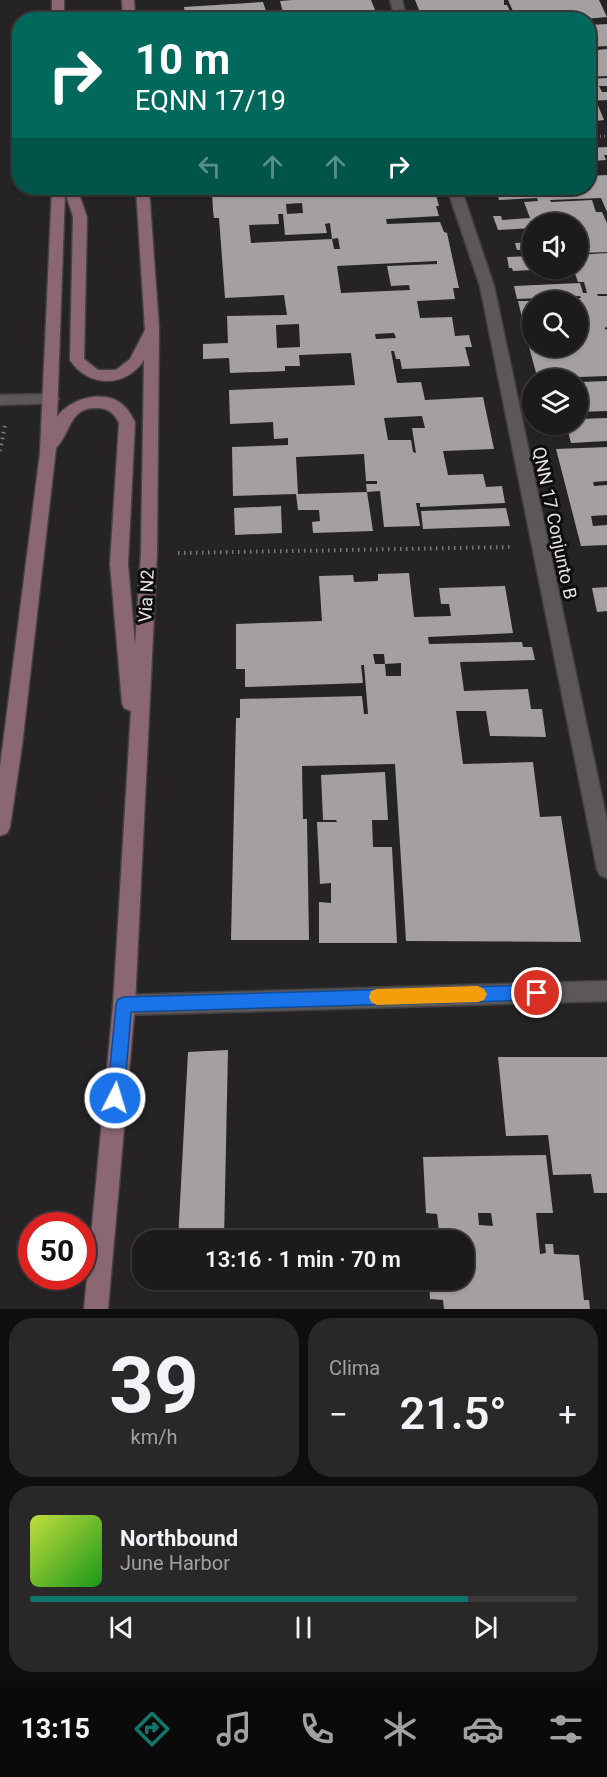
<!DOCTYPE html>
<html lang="pt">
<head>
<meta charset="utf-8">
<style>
  :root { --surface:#1c1a1b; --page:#292728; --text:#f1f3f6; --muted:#a0a1a3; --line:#3a383a; --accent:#0f766e }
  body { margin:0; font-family:Roboto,sans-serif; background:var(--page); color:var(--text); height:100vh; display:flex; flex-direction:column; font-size:22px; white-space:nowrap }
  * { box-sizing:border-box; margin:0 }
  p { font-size:20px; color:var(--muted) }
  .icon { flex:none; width:33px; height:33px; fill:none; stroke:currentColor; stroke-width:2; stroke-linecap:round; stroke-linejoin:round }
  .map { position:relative; height:1309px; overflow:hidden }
  .side { display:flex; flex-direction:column; gap:9px; padding:9px; background:#0f0e0f; flex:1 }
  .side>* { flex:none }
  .banner { position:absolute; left:12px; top:12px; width:584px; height:183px; border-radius:24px; box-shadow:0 2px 4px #0004,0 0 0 2px var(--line); background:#00695c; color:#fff; overflow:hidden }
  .fabs { position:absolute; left:522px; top:213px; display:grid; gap:12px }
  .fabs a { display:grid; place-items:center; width:66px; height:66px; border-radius:50%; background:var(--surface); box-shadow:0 2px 4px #0004,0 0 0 2px var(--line); font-size:30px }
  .speed { position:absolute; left:18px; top:1212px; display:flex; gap:12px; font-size:30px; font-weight:700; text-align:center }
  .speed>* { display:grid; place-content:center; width:78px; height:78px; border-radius:50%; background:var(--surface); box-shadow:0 2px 4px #0004,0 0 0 2px var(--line); line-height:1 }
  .speed .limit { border:9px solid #d22; background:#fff; color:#111 }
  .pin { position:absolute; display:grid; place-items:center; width:51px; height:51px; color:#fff; margin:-26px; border:3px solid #fff; border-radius:50%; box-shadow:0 2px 6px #0007 }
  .me { position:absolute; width:66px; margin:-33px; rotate:5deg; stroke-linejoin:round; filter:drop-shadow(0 0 4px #0008) }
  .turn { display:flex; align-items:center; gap:21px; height:126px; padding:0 24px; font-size:27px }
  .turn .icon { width:78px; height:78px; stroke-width:2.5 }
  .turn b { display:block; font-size:42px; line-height:51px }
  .lanes { display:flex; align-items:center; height:57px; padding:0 24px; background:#0003; justify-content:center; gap:30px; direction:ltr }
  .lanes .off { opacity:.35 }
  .big { font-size:45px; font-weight:600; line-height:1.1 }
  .side .tile { flex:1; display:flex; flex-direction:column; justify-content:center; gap:9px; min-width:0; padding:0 21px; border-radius:24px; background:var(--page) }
  .side .dial { align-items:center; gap:0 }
  .dial b { font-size:78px; line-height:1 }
  .song { display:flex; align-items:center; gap:18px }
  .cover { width:72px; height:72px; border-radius:9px; background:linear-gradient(135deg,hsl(70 70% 55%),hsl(120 70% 35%)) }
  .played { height:6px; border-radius:3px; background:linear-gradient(90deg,var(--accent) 80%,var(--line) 80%) }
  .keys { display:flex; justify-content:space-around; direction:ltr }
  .heat { display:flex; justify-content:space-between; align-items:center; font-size:33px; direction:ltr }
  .side .tiles { flex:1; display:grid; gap:9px; grid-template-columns:1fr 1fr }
  .tile:last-child { grid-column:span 2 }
  .trip { position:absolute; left:132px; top:1230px; width:342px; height:60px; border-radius:24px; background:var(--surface); box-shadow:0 2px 4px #0004,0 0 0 2px var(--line); font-weight:600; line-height:60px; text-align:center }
  .tab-bar { display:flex; height:96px; justify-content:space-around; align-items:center; background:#0b0a0b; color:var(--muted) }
  .tab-bar .icon { width:42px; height:42px }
  .tab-bar .on { color:var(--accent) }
  .tab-bar b { font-size:27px; color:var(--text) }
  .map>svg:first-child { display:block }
  .building { fill:#a4a0a1; fill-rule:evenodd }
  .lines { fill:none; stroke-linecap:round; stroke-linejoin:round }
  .street-casing { stroke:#434041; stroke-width:3 }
  .secondary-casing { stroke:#434041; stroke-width:3 }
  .path-far1 { stroke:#7a7778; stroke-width:3; stroke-dasharray:1 3; stroke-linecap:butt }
  .path { stroke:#7a7778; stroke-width:4; stroke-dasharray:1.5 4.5; stroke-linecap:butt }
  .street { fill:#5c5759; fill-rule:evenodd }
  .secondary { fill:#8a6773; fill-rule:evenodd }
  .route { fill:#1a73e8; stroke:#114b97; stroke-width:1.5 }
  .slow { fill:#f59e0b }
  .labels { text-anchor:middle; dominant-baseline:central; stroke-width:6; stroke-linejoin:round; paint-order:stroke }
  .street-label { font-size:18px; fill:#e7e4e5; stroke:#0e0c0d }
</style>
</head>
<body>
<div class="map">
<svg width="607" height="1309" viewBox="0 0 607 1309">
  <rect width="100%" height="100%" fill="#262324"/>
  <g class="building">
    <polygon points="293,0 371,0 379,20 285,20 280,1"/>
    <polygon points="415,0 504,0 504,5 507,5 514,19 423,20"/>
    <polygon points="508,0 599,0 607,17 574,20 564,20 562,16 517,20"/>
    <polygon points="263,2 269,20 186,20 184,7"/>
    <polygon points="607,24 607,46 588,47 588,25"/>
    <polygon points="607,49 607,76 588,77 588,51"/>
    <polygon points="607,78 607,86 599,86 602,92 607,92 607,100 588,101 588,79"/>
    <polygon points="588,103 597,103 604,120 588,122"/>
    <polygon points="607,147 607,155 604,155 606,160 593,161 591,157 588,157 588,148"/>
    <polygon points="607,175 607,212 601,198 550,200 551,202 592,200 596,212 602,212 607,223 607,252 584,253 578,234 578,224 532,224 532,228 498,230 493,216 501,216 502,220 530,218 524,202 538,201 537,198 499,200 496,188 588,188 588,176"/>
    <path d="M215,188h72l2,1 6,-1h139l5,18h-3l3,10 -53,3 1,5 53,-2 4,10 3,1 12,55h-6l2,11 -38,2 3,17 32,-1 3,19 14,-1 3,12h-7l5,19 -68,3 -2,-10h-4l-2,-8h-3l6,32 24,-1 4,18 58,-3 11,52 -51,2 5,24 35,-1 3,13 16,-1 3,17 -85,4v-4h-4l4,23 -36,1 -4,-36 -13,1 -1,-8h11v-3h-11l-2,-27 -68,3 2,37 69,-2 6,39 -60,2 -1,-11 8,-1 -1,-11h-21l-2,-16 -63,2 -1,-49 56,-2v-7l-14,1 -1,-17 -43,2 -1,-34 126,-5 -4,-32 -52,2 1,11h-15v5l-55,2 -1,-15 -26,1v-15l25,-1 -1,-27 60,-1 -3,-20 -59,3 -6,-80h-5l-1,-7 -1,-18h4zM302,203l1,10 -16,1 -1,-10zM278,214h5l2,21 42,-2 -2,-9 5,-1 2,16 6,-1 2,11h-6l-2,-10 -81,4 -2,-18 30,-1zM437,261v3l-50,2 4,20 18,-1 1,5 -69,3 -4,-27zM299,324l1,23 -23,1 -1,-23zM394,333l2,5 -20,1 -1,-5zM422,416l3,12h-13l4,25 -3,-1 -2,-12h-23l-4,-22z"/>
    <polygon points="532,242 532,249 517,250 515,243"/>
    <polygon points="607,253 607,294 597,294 598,296 607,296 607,327 604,328 607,330 607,376 579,377 581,382 607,381 607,411 578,412 578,380 538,380 529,347 578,346 578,313 585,312 582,302 554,302 554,300 581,298 580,296 517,299 514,286 580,283 583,293 587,293 584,282 578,282 573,268 578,268 578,255"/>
    <polygon points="532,256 532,270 513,271 512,268 509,268 507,257"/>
    <polygon points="518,301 532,301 532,334 526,335"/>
    <polygon points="607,418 607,441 571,443 566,424 578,424 578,419"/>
    <polygon points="607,447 607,481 593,482 594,486 607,485 607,515 591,516 593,526 607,525 607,545 581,546 556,449"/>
    <polygon points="281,506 282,533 235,535 234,508"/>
    <polygon points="506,508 510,526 423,529 421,511"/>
    <path d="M409,573l5,44 37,-1 -2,-12h-8l-2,-16 66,-2 8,47 -85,4 1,7 93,-2 1,5h9l3,13 -75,2 4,29 64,-2 3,20h11l4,28 -56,-1 -4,-25h-30l7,53 70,-2 7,55 21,-1 20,126 -175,-1 -11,-177 -93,2 1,53h4l2,121h-78l5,-222h4v-19l122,-3 2,18h4l-4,-49h-3l2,18 -118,4v-18h-9v-45l86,-3 -3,-45 34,-1 1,7 24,-1v-7zM373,654h11l1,10h-10zM401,663v13h-15l-1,-12z"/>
    <polygon points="607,587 607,611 597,612 592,588"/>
    <polygon points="385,772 388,820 372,820 373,847 392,847 397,943 319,943 319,902 331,903 331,883 320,884 317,822 337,822 336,820 323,820 321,775"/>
    <polygon points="228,1050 224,1240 178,1240 188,1052"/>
    <polygon points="498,1057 607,1057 607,1193 594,1193 591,1174 553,1175 548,1135 506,1136"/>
    <path d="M546,1155l7,58h-17l4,41 6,-1 -1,-9h8l1,10 25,1 5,45h5l1,9h-146l-1,-9 -13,-1 -1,-19h35v-40h-24l-3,-26 -11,-1 -3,-56zM478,1213h13l2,13 -14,-1z"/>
  </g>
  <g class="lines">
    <defs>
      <g id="street">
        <polygon points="390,0 402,0 407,20 396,20"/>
        <polygon points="447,188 461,188 494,286 607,821 607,878 600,875 597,869 480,286"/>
        <polygon points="51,394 56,395 59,399 56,403 0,405 0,395"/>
        <polygon points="607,981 607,1001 124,1015 116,1012 113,1005 116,998 124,995"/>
      </g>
      <g id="secondary">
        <rect x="52" y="0" width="12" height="20"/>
        <polygon points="122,0 134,0 135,20 123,20"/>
        <path d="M52,188h25l10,29 -3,142 14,11h18l14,-11 15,-29 -9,-142h13l10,140 -2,225 -22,452 -27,304h-24l29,-304 18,-294 -7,-3 -2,-5 -12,-139 9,-141c-5,-10 -11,-15 -22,-15 -28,-1 -26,25 -41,40l-34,298 -12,81 -3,6 -7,3v-69l40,-314zM65,191l8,26 -3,143c18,28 56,28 74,0l-3,193 -6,92 -7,-81 7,-142c-3,-5 -6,-12 -11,-16 -18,-18 -54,-8 -67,11z"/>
      </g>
    </defs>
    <use href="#street" class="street-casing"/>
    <use href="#secondary" class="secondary-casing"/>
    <polyline class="path-far1" points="588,137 607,136"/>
    <g class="path">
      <polyline points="0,451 5,425"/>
      <polyline points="178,553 512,547"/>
    </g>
    <use href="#street" class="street"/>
    <use href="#secondary" class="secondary"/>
  </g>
  <polygon class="route" points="537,985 542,987 545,993 542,998 537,1000 131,1012 124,1098 121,1104 115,1107 109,1104 107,1098 116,1005 118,999 124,997"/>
  <polygon class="slow" points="478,986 484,989 487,994 484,1000 478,1002 377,1005 371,1002 369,997 371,991 377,989"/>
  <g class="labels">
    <g class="street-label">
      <text transform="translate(555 523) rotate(78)">QNN 17 Conjunto B</text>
      <text transform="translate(146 596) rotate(-87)">Via N2</text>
    </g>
  </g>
</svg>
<div class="fabs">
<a><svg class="icon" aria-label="sound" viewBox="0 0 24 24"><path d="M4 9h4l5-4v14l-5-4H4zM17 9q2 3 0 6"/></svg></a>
<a><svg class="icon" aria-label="search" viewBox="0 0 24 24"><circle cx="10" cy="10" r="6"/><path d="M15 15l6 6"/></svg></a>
<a><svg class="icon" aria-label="layers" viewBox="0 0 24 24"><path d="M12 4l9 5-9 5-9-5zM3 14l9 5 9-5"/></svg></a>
</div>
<div class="speed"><div class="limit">50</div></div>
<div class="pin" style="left:537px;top:993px;background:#d93025"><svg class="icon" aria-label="arrive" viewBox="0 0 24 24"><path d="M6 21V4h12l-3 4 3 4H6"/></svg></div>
<svg class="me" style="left:115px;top:1098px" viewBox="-20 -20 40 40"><circle r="17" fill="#1a73e8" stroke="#fff" stroke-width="3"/><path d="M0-11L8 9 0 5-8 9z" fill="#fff"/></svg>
<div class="trip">13:16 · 1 min · 70 m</div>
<div class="banner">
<div class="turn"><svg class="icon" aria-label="right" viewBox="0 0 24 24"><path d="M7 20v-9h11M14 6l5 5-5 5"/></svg><div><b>10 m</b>EQNN 17/19</div></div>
<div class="lanes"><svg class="icon off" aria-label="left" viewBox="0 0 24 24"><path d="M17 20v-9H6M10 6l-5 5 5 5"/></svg><svg class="icon off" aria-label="ahead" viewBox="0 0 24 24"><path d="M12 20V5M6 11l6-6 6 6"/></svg><svg class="icon off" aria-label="ahead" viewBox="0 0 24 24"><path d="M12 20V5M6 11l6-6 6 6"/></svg><svg class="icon" aria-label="right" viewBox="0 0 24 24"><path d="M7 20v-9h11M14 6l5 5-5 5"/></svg></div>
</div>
</div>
<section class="side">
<div class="tiles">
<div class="tile dial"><b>39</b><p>km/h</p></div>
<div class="tile"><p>Clima</p>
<div class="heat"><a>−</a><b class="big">21.5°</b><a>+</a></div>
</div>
<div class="tile">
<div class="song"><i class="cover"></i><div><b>Northbound</b><p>June Harbor</p></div></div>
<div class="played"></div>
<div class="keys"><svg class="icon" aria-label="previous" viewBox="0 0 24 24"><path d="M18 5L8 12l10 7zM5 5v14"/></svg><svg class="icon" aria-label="pause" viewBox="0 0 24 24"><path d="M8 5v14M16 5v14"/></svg><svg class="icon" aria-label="next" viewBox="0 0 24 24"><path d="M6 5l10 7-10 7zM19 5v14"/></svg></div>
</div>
</div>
</section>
<nav class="tab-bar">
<b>13:15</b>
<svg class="icon on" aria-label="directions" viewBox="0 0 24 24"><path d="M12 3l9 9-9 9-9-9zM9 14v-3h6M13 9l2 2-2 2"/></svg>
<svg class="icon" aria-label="music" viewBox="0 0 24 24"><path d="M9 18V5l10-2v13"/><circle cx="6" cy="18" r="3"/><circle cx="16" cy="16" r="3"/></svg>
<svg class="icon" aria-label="phone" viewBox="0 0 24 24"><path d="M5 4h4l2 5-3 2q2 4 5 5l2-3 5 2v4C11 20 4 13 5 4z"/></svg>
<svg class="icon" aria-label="climate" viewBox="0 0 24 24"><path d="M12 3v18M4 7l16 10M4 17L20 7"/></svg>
<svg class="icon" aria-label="car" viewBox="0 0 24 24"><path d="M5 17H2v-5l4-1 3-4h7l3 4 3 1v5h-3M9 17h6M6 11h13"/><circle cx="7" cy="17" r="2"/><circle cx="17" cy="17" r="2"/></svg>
<svg class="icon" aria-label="filters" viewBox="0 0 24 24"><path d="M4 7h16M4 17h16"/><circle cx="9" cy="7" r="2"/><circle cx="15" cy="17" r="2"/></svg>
</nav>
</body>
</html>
